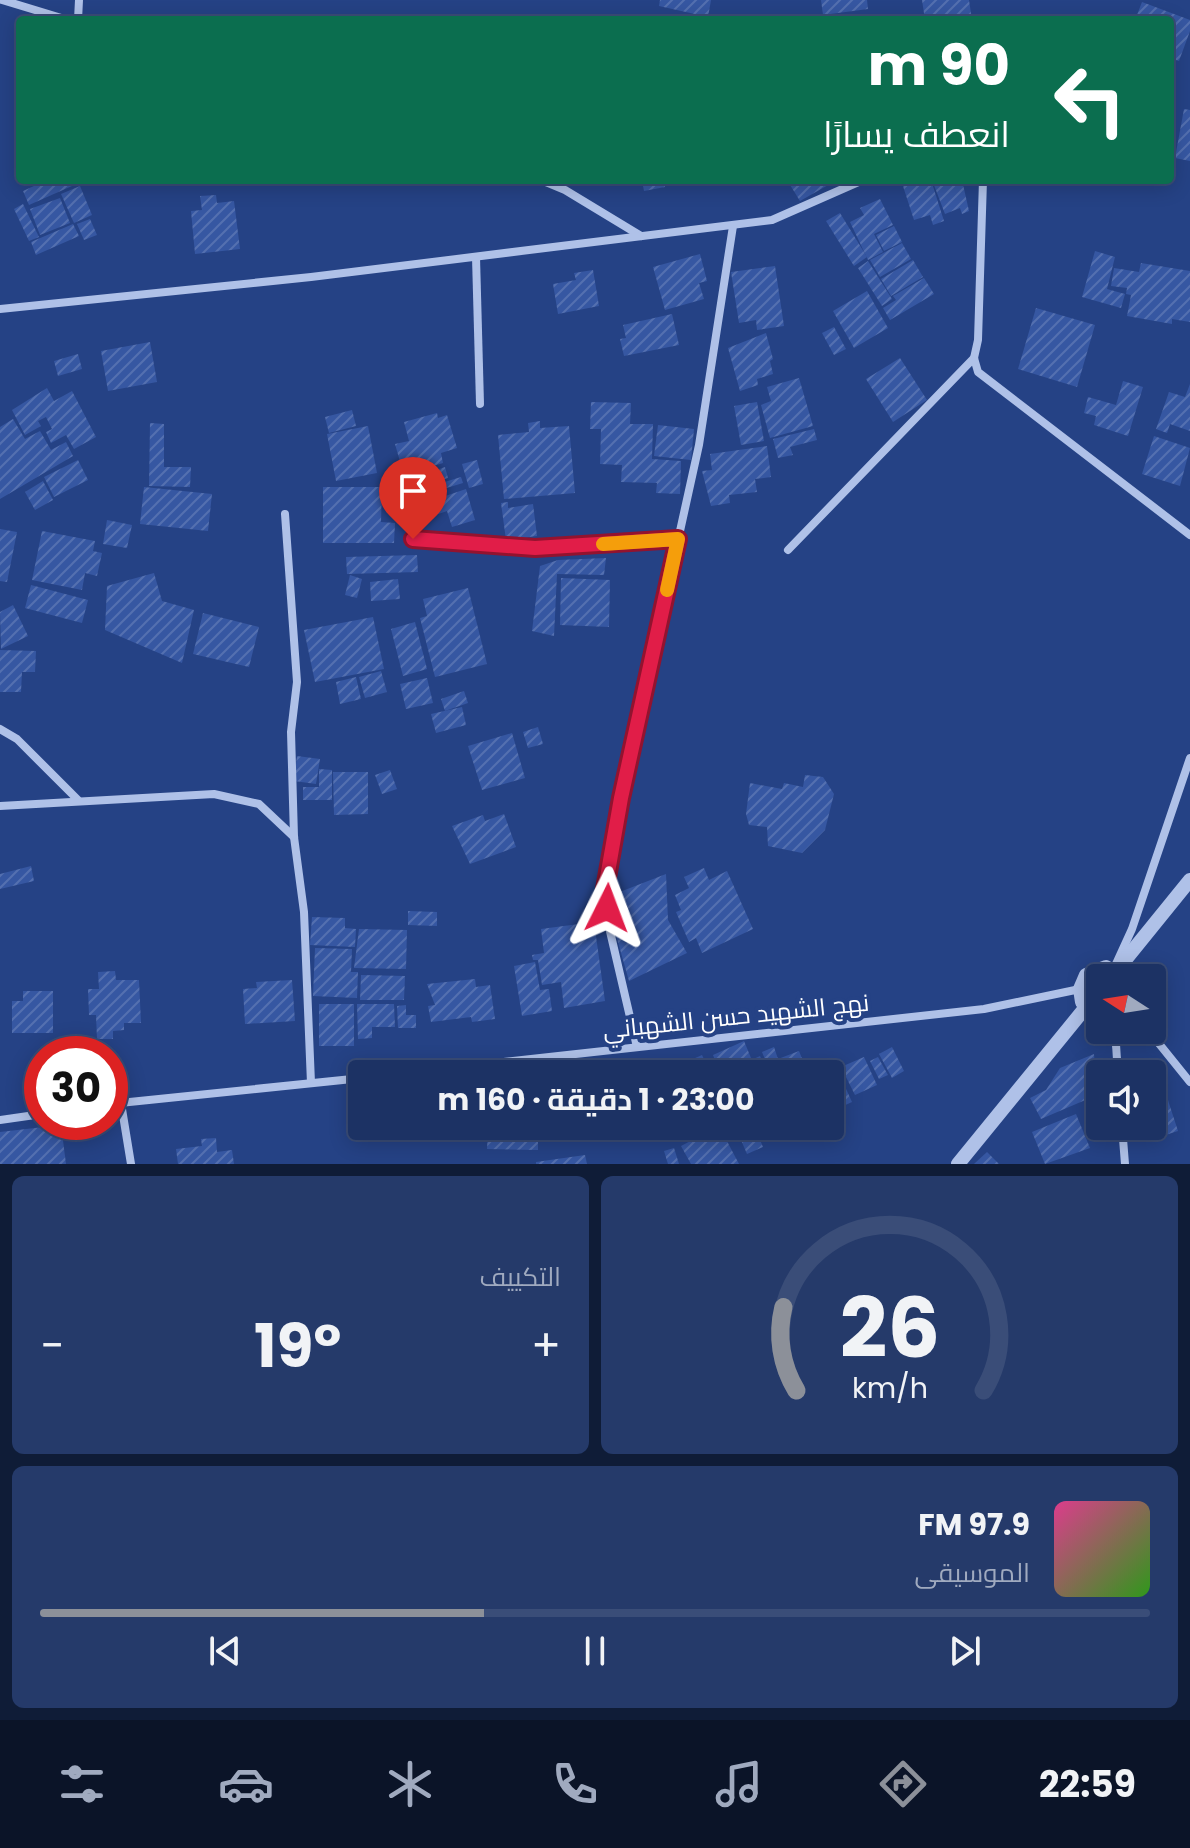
<!DOCTYPE html>
<html lang="ar">
<head>
<meta charset="utf-8">
<style>
  :root { --surface:#1c3264; --page:#253a6a; --text:#f1f3f6; --muted:#a0aabf; --line:#3a4d78; --accent:#8c9099 }
  body { margin:0; font-family:Poppins,Cairo,sans-serif; background:var(--page); color:var(--text); direction:rtl; height:100vh; display:flex; flex-direction:column; font-size:30px; white-space:nowrap }
  * { box-sizing:border-box; margin:0 }
  p { font-size:26px; color:var(--muted) }
  .icon { flex:none; width:44px; height:44px; fill:none; stroke:currentColor; stroke-width:2; stroke-linecap:round; stroke-linejoin:round }
  .map { position:relative; height:1164px; overflow:hidden; direction:ltr }
  .sheet { display:flex; flex-direction:column; gap:12px; padding:12px; background:#0f1c37; flex:1 }
  .sheet>* { flex:none }
  .top-card { position:absolute; left:16px; top:16px; width:1158px; height:168px; border-radius:8px; box-shadow:0 4px 20px #0003,0 0 0 2px var(--line); direction:rtl; background:#0b6e4f; color:#fff; overflow:hidden }
  .needle { width:52px; rotate:282deg }
  .fabs { position:absolute; left:1086px; top:964px; display:grid; gap:16px }
  .fabs a { display:grid; place-items:center; width:80px; height:80px; border-radius:8px; background:var(--surface); box-shadow:0 4px 20px #0003,0 0 0 2px var(--line); font-size:40px }
  .speed { position:absolute; left:24px; top:1036px; display:flex; gap:16px; font-size:40px; font-weight:700; text-align:center }
  .speed>* { display:grid; place-content:center; width:104px; height:104px; border-radius:50%; background:var(--surface); box-shadow:0 4px 20px #0003,0 0 0 2px var(--line); line-height:1 }
  .speed .limit { border:12px solid #d22; background:#fff; color:#111 }
  .pin { position:absolute; display:grid; place-items:center; width:68px; height:68px; color:#fff; margin:-82px -34px; border-radius:50% 50% 50% 0; rotate:-45deg; box-shadow:0 0 8px #0007 }
  .pin .icon { rotate:45deg }
  .me { position:absolute; width:88px; margin:-44px; rotate:3deg; stroke-linejoin:round; filter:drop-shadow(0 0 6px #0008) }
  .turn { display:flex; align-items:center; gap:28px; height:168px; padding:0 32px; font-size:36px }
  .turn .icon { width:104px; height:104px; stroke-width:2.5 }
  .turn b { display:block; font-size:56px; line-height:68px }
  .big { font-size:60px; font-weight:700; line-height:1.1 }
  .sheet .tile { flex:1; display:flex; flex-direction:column; justify-content:center; gap:12px; min-width:0; padding:0 28px; border-radius:12px; background:var(--page) }
  .sheet .dial { align-items:center; gap:0 }
  .dial svg { height:208px; overflow:visible; fill:none; stroke:var(--line); stroke-width:7; stroke-linecap:round; text-anchor:middle }
  .dial text { fill:var(--text); stroke:none }
  .song { display:flex; align-items:center; gap:24px }
  .cover { width:96px; height:96px; border-radius:12px; background:linear-gradient(135deg,hsl(330 70% 55%),hsl(110 70% 35%)) }
  .played { height:8px; border-radius:4px; background:linear-gradient(90deg,var(--accent) 40%,var(--line) 40%) }
  .keys { display:flex; justify-content:space-around; direction:ltr }
  .heat { display:flex; justify-content:space-between; align-items:center; font-size:44px; direction:ltr }
  .sheet .tiles { flex:1; display:grid; gap:12px; grid-template-columns:1fr 1fr }
  .tile:last-child { grid-column:span 2 }
  .trip { position:absolute; left:348px; top:1060px; width:496px; height:80px; border-radius:8px; background:var(--surface); box-shadow:0 4px 20px #0003,0 0 0 2px var(--line); font-weight:700; line-height:80px; text-align:center; direction:rtl }
  .tab-bar { display:flex; height:128px; justify-content:space-around; align-items:center; background:#0b1428; color:var(--muted) }
  .tab-bar .icon { width:56px; height:56px }
  .tab-bar .on { color:var(--accent) }
  .tab-bar b { font-size:36px; color:var(--text) }
  .map>svg:first-child { display:block }
  .building { fill:url(#building-hatch) }
  .lines { fill:none; stroke-linecap:round; stroke-linejoin:round }
  .minor { stroke:#afc1e8; stroke-width:8 }
  .tertiary { stroke:#afc1e8; stroke-width:14 }
  .route-casing { stroke:#92132f; stroke-width:20 }
  .route { stroke:#e11d48; stroke-width:14 }
  .slow { stroke:#f59e0b; stroke-width:14 }
  .labels { text-anchor:middle; dominant-baseline:central; stroke-width:8; stroke-linejoin:round; paint-order:stroke }
  .street-label { font-size:24px; fill:#fff; stroke:#254285 }
</style>
</head>
<body>
<div class="map">
<svg width="1190" height="1164" viewBox="0 0 1190 1164">
  <defs>
    <pattern id="building-hatch" width="6" height="6" patternUnits="userSpaceOnUse" patternTransform="scale(2)"><rect width="6" height="6" fill="#3657a2"/><path d="M-1 1l2-2M0 6l6-6M5 7l2-2" fill="none" stroke="#5470b0"/></pattern>
  </defs>
  <rect width="100%" height="100%" fill="#254285"/>
  <g class="building">
    <polygon points="660,0 711,0 708,17 659,6"/>
    <polygon points="821,0 867,0 868,9 823,15"/>
    <polygon points="922,0 969,0 972,20 925,20"/>
    <polygon points="1142,2 1190,20 1190,31 1179,61 1170,58 1170,20 1135,20"/>
    <polygon points="1184,109 1190,110 1190,161 1175,158"/>
    <polygon points="47,180 69,180 72,186 29,205 23,191"/>
    <polygon points="642,180 663,180 665,187 644,191"/>
    <polygon points="787,180 837,180 800,201"/>
    <polygon points="901,180 931,180 944,221 933,225 930,215 914,220"/>
    <polygon points="932,180 962,180 969,211 962,214 960,208 945,214"/>
    <polygon points="80,186 92,215 74,223 61,194"/>
    <polygon points="216,195 217,203 234,201 240,249 195,254 191,211 202,210 200,196"/>
    <polygon points="60,198 70,223 40,235 30,209"/>
    <polygon points="880,199 893,225 874,234 883,252 868,260 850,222 864,215 860,208"/>
    <polygon points="23,204 39,237 29,241 14,209"/>
    <polygon points="840,213 867,257 854,266 826,221"/>
    <polygon points="90,219 97,235 84,240 77,224"/>
    <polygon points="73,224 79,236 36,255 31,242"/>
    <polygon points="894,226 902,242 884,251 876,235"/>
    <polygon points="902,243 911,259 880,277 870,260"/>
    <polygon points="1095,251 1115,257 1107,289 1125,294 1121,308 1082,297"/>
    <polygon points="700,254 707,281 699,283 704,299 665,310 653,267"/>
    <polygon points="913,260 923,277 891,296 881,279"/>
    <polygon points="868,261 892,299 882,306 858,268"/>
    <polygon points="1141,263 1190,271 1190,322 1172,319 1172,324 1127,316 1131,295 1126,294 1127,288 1111,286 1114,268 1139,272"/>
    <polygon points="775,266 784,326 757,330 756,320 739,323 731,272"/>
    <polygon points="593,270 599,306 558,314 553,284 576,280 574,273"/>
    <polygon points="924,278 934,294 890,320 883,308 896,300 893,296"/>
    <polygon points="867,291 888,328 854,348 833,311"/>
    <polygon points="1036,308 1095,325 1077,387 1018,369"/>
    <polygon points="672,314 679,345 624,356 620,339 626,338 623,325"/>
    <polygon points="834,327 846,349 834,355 822,333"/>
    <polygon points="766,333 773,359 770,361 773,374 757,379 758,385 740,391 728,348"/>
    <polygon points="150,342 157,382 108,391 101,351"/>
    <polygon points="78,354 82,369 58,376 54,361"/>
    <polygon points="900,358 927,400 893,422 866,379"/>
    <polygon points="799,378 813,426 770,438 761,405 771,401 767,387"/>
    <polygon points="1123,381 1143,387 1128,436 1094,425 1096,416 1084,413 1088,397 1116,405"/>
    <polygon points="1190,384 1190,431 1170,424 1167,433 1156,429 1169,392 1185,397"/>
    <polygon points="47,388 54,401 72,391 96,437 74,449 66,435 51,443 46,432 52,429 46,417 38,421 41,426 25,435 12,410"/>
    <polygon points="591,402 631,403 630,424 653,424 652,459 681,461 680,494 656,493 657,483 621,482 622,465 600,464 601,429 590,429"/>
    <polygon points="757,402 764,441 741,445 734,406"/>
    <polygon points="352,410 356,426 329,433 325,417"/>
    <polygon points="437,413 438,418 447,415 457,448 441,453 443,463 414,472 415,476 405,479 401,467 422,461 401,465 395,444 409,441 404,422"/>
    <polygon points="13,419 25,439 40,431 51,450 66,442 73,456 0,499 0,427"/>
    <polygon points="540,421 540,428 569,426 575,493 504,499 498,435 529,432 528,423"/>
    <polygon points="150,423 164,424 164,467 191,467 190,487 149,486"/>
    <polygon points="658,425 694,429 691,460 654,456"/>
    <polygon points="368,426 377,473 336,481 327,434"/>
    <polygon points="814,429 817,440 790,447 793,455 778,458 773,439"/>
    <polygon points="1154,436 1190,448 1180,486 1142,474"/>
    <polygon points="767,446 771,477 755,479 757,492 729,495 730,503 711,506 702,471 712,470 710,454"/>
    <polygon points="78,460 88,480 54,497 44,477"/>
    <polygon points="477,460 483,484 469,488 462,464"/>
    <polygon points="445,467 448,478 436,482 433,471"/>
    <polygon points="430,473 437,492 423,497 416,478"/>
    <polygon points="461,477 463,483 440,490 438,484"/>
    <polygon points="414,479 422,501 414,504 406,482"/>
    <polygon points="43,481 53,500 35,510 25,492"/>
    <polygon points="144,487 212,494 208,531 140,524"/>
    <polygon points="323,487 382,487 381,522 395,523 394,543 323,543"/>
    <polygon points="405,489 410,504 394,509 390,493"/>
    <polygon points="466,489 475,520 452,527 447,511 418,521 413,507"/>
    <polygon points="508,502 508,508 533,504 537,536 506,540 501,503"/>
    <polygon points="107,520 132,525 127,548 103,544"/>
    <polygon points="0,529 17,532 7,582 0,581"/>
    <polygon points="42,531 95,541 93,551 102,553 97,576 85,573 82,590 32,580"/>
    <polygon points="417,555 418,572 347,574 346,557"/>
    <polygon points="606,558 604,575 557,574 554,636 532,631 540,566 558,560"/>
    <polygon points="154,573 162,601 194,610 182,663 105,630 107,586"/>
    <polygon points="350,575 362,579 357,598 345,595"/>
    <polygon points="561,578 610,580 609,627 560,625"/>
    <polygon points="398,579 400,599 371,601 370,582"/>
    <polygon points="31,585 88,600 82,623 25,608"/>
    <polygon points="468,588 487,664 435,677 420,618 427,616 423,599"/>
    <polygon points="13,605 28,636 1,649 0,612"/>
    <polygon points="203,613 259,627 249,667 193,654"/>
    <polygon points="373,617 384,669 315,682 304,630"/>
    <polygon points="415,622 427,669 403,676 391,629"/>
    <polygon points="0,650 36,651 35,672 22,672 21,692 0,692"/>
    <polygon points="381,671 387,692 365,698 359,677"/>
    <polygon points="356,677 361,699 340,704 336,682"/>
    <polygon points="427,678 433,703 406,709 400,684"/>
    <polygon points="464,691 468,703 445,711 441,699"/>
    <polygon points="462,707 466,725 436,733 431,714"/>
    <polygon points="538,727 543,744 528,748 523,732"/>
    <polygon points="512,733 525,778 482,790 468,746"/>
    <polygon points="297,756 320,759 316,784 294,781"/>
    <polygon points="319,769 332,770 332,800 303,800 303,787 319,787"/>
    <polygon points="390,770 397,789 382,794 375,775"/>
    <polygon points="333,772 368,772 368,814 334,815"/>
    <polygon points="805,775 823,777 834,794 825,830 802,853 768,846 767,827 749,825 746,814 750,783 782,789 784,783 803,787"/>
    <polygon points="504,814 516,847 470,864 452,826 483,815 485,821"/>
    <polygon points="31,866 34,881 0,889 0,874"/>
    <polygon points="704,868 709,880 727,871 753,929 702,953 696,938 689,942 676,912 681,910 675,895 689,888 684,877"/>
    <polygon points="666,874 668,920 687,953 629,981 614,928 612,895"/>
    <polygon points="408,911 437,912 437,926 408,925"/>
    <polygon points="312,917 345,918 345,928 356,929 355,947 310,945"/>
    <polygon points="594,922 605,1001 564,1008 561,982 542,985 538,960 533,960 532,955 544,953 541,929"/>
    <polygon points="359,929 407,930 406,969 354,968"/>
    <polygon points="315,948 352,949 351,972 358,972 357,998 313,996"/>
    <polygon points="535,962 540,990 549,989 552,1011 522,1016 514,966"/>
    <polygon points="115,971 116,980 139,980 141,1023 124,1023 124,1030 113,1031 113,1039 97,1039 96,1015 89,1015 88,989 99,989 98,972"/>
    <polygon points="361,975 405,976 404,1000 360,1000"/>
    <polygon points="475,979 476,987 490,985 495,1019 472,1022 471,1017 431,1022 428,1006 435,1005 427,984"/>
    <polygon points="292,980 295,1021 245,1024 243,989 257,988 256,982"/>
    <polygon points="23,991 53,991 53,1033 12,1033 12,1001 23,1001"/>
    <rect x="319" y="1004" width="35" height="42"/>
    <polygon points="357,1004 394,1004 395,1027 372,1027 372,1038 358,1039"/>
    <polygon points="406,1005 406,1015 416,1015 416,1028 398,1028 397,1006"/>
    <polygon points="744,1041 751,1058 719,1071 713,1055"/>
    <polygon points="774,1047 778,1059 799,1051 807,1071 771,1074 762,1052"/>
    <polygon points="892,1047 904,1071 892,1078 879,1054"/>
    <polygon points="1094,1054 1097,1095 1041,1119 1030,1098 1046,1090 1060,1068"/>
    <polygon points="702,1055 711,1074 668,1074 667,1071"/>
    <polygon points="760,1056 768,1074 722,1074"/>
    <polygon points="864,1057 877,1085 855,1095 841,1067"/>
    <polygon points="878,1057 888,1075 879,1079 870,1061"/>
    <polygon points="654,1064 654,1074 595,1074 595,1069"/>
    <polygon points="837,1069 852,1102 830,1112 830,1072"/>
    <polygon points="1166,1094 1178,1131 1147,1141 1142,1126 1152,1126 1152,1098"/>
    <polygon points="1076,1114 1090,1148 1045,1164 1032,1132"/>
    <polygon points="61,1125 66,1164 0,1164 0,1132"/>
    <polygon points="488,1126 538,1126 538,1150 487,1149"/>
    <polygon points="599,1126 628,1126 628,1128 600,1131"/>
    <polygon points="719,1126 739,1164 691,1164 681,1146"/>
    <polygon points="735,1126 754,1126 763,1147 747,1154"/>
    <polygon points="767,1126 799,1126 800,1128 774,1141"/>
    <polygon points="216,1138 217,1152 232,1150 234,1164 178,1164 176,1149 202,1146 201,1139"/>
    <polygon points="674,1148 679,1164 668,1164 664,1151"/>
    <polygon points="987,1152 999,1164 974,1164"/>
    <polygon points="585,1155 587,1164 536,1164 536,1162"/>
  </g>
  <g class="lines">
    <g class="minor">
      <polyline points="2,0 68,20"/>
      <polyline points="78,20 79,0"/>
      <polyline points="541,180 565,190 641,236"/>
      <polyline points="983,180 978,340 974,358 978,372 1190,535"/>
      <polyline points="476,257 480,404"/>
      <polyline points="0,309 311,277 772,220 863,180"/>
      <polyline points="285,514 297,682 291,732 294,837 304,912 311,1083"/>
      <polyline points="413,539 535,548 678,539"/>
      <polyline points="788,550 974,358"/>
      <polyline points="0,729 17,739 78,800"/>
      <polyline points="0,806 214,794 259,804 294,837"/>
      <polyline points="1116,964 1132,929 1190,758"/>
      <polyline points="1115,1030 1118,1074"/>
      <polyline points="1148,1030 1190,1082"/>
      <polyline points="637,1047 609,927 605,889 621,798 699,445 733,226"/>
      <polyline points="395,1074 984,1009 1080,989"/>
      <polyline points="121,1103 131,1164"/>
      <polyline points="110,1104 362,1078"/>
      <polyline points="0,1120 42,1114"/>
      <polyline points="1122,1126 1125,1164"/>
    </g>
    <g class="tertiary">
      <polyline points="1117,970 1190,880"/>
      <polyline points="1100,1015 1082,1002 1080,989 1086,975 1106,967 1125,978"/>
      <polyline points="958,1164 1086,1007"/>
    </g>
  </g>
  <g class="lines">
    <defs>
      <polyline id="route" points="413,539 535,548 678,539 621,798 605,889 607,908"/>
    </defs>
    <use href="#route" class="route-casing"/>
    <use href="#route" class="route"/>
    <polyline class="slow" points="603,544 678,539 667,590"/>
  </g>
  <g class="labels">
    <g class="street-label">
      <text transform="translate(736 1016) rotate(-6)">نهج الشهيد حسن الشهباني</text>
    </g>
  </g>
</svg>
<div class="fabs">
<a><svg class="needle" viewBox="-14 -14 28 28"><path d="M0-13l5 13h-10z" fill="#e53935"/><path d="M0 13l5-13h-10z" fill="#a0aabf"/></svg></a>
<a><svg class="icon" aria-label="sound" viewBox="0 0 24 24"><path d="M4 9h4l5-4v14l-5-4H4zM17 9q2 3 0 6"/></svg></a>
</div>
<div class="speed"><div class="limit">30</div></div>
<div class="pin" style="left:413px;top:539px;background:#d93025"><svg class="icon" aria-label="arrive" viewBox="0 0 24 24"><path d="M6 21V4h12l-3 4 3 4H6"/></svg></div>
<svg class="me" style="left:607px;top:908px" viewBox="-20 -20 40 40"><path d="M0-17L14 15 0 8-14 15z" fill="#e11d48" stroke="#fff" stroke-width="4"/></svg>
<div class="trip">23:00 · 1 دقيقة · 160 m</div>
<div class="top-card">
<div class="turn"><svg class="icon" aria-label="left" viewBox="0 0 24 24"><path d="M17 20v-9H6M10 6l-5 5 5 5"/></svg><div><b>90 m</b>انعطف يسارًا</div></div>
</div>
</div>
<section class="sheet">
<div class="tiles">
<div class="tile dial"><svg viewBox="0 0 100 80">
<path d="M14 69A42 42 0 1 1 86 69"/>
<path d="M14 69A42 42 0 0 1 9 37" stroke="#8c9099"/>
<text x="50" y="56" font-size="32" font-weight="700">26</text>
<text x="50" y="72" font-size="11">km/h</text>
</svg></div>
<div class="tile"><p>التكييف</p>
<div class="heat"><a>−</a><b class="big">19°</b><a>+</a></div>
</div>
<div class="tile">
<div class="song"><i class="cover"></i><div><b>97.9 FM</b><p>الموسيقى</p></div></div>
<div class="played"></div>
<div class="keys"><svg class="icon" aria-label="previous" viewBox="0 0 24 24"><path d="M18 5L8 12l10 7zM5 5v14"/></svg><svg class="icon" aria-label="pause" viewBox="0 0 24 24"><path d="M8 5v14M16 5v14"/></svg><svg class="icon" aria-label="next" viewBox="0 0 24 24"><path d="M6 5l10 7-10 7zM19 5v14"/></svg></div>
</div>
</div>
</section>
<nav class="tab-bar">
<b>22:59</b>
<svg class="icon on" aria-label="directions" viewBox="0 0 24 24"><path d="M12 3l9 9-9 9-9-9zM9 14v-3h6M13 9l2 2-2 2"/></svg>
<svg class="icon" aria-label="music" viewBox="0 0 24 24"><path d="M9 18V5l10-2v13"/><circle cx="6" cy="18" r="3"/><circle cx="16" cy="16" r="3"/></svg>
<svg class="icon" aria-label="phone" viewBox="0 0 24 24"><path d="M5 4h4l2 5-3 2q2 4 5 5l2-3 5 2v4C11 20 4 13 5 4z"/></svg>
<svg class="icon" aria-label="climate" viewBox="0 0 24 24"><path d="M12 3v18M4 7l16 10M4 17L20 7"/></svg>
<svg class="icon" aria-label="car" viewBox="0 0 24 24"><path d="M5 17H2v-5l4-1 3-4h7l3 4 3 1v5h-3M9 17h6M6 11h13"/><circle cx="7" cy="17" r="2"/><circle cx="17" cy="17" r="2"/></svg>
<svg class="icon" aria-label="filters" viewBox="0 0 24 24"><path d="M4 7h16M4 17h16"/><circle cx="9" cy="7" r="2"/><circle cx="15" cy="17" r="2"/></svg>
</nav>
</body>
</html>
